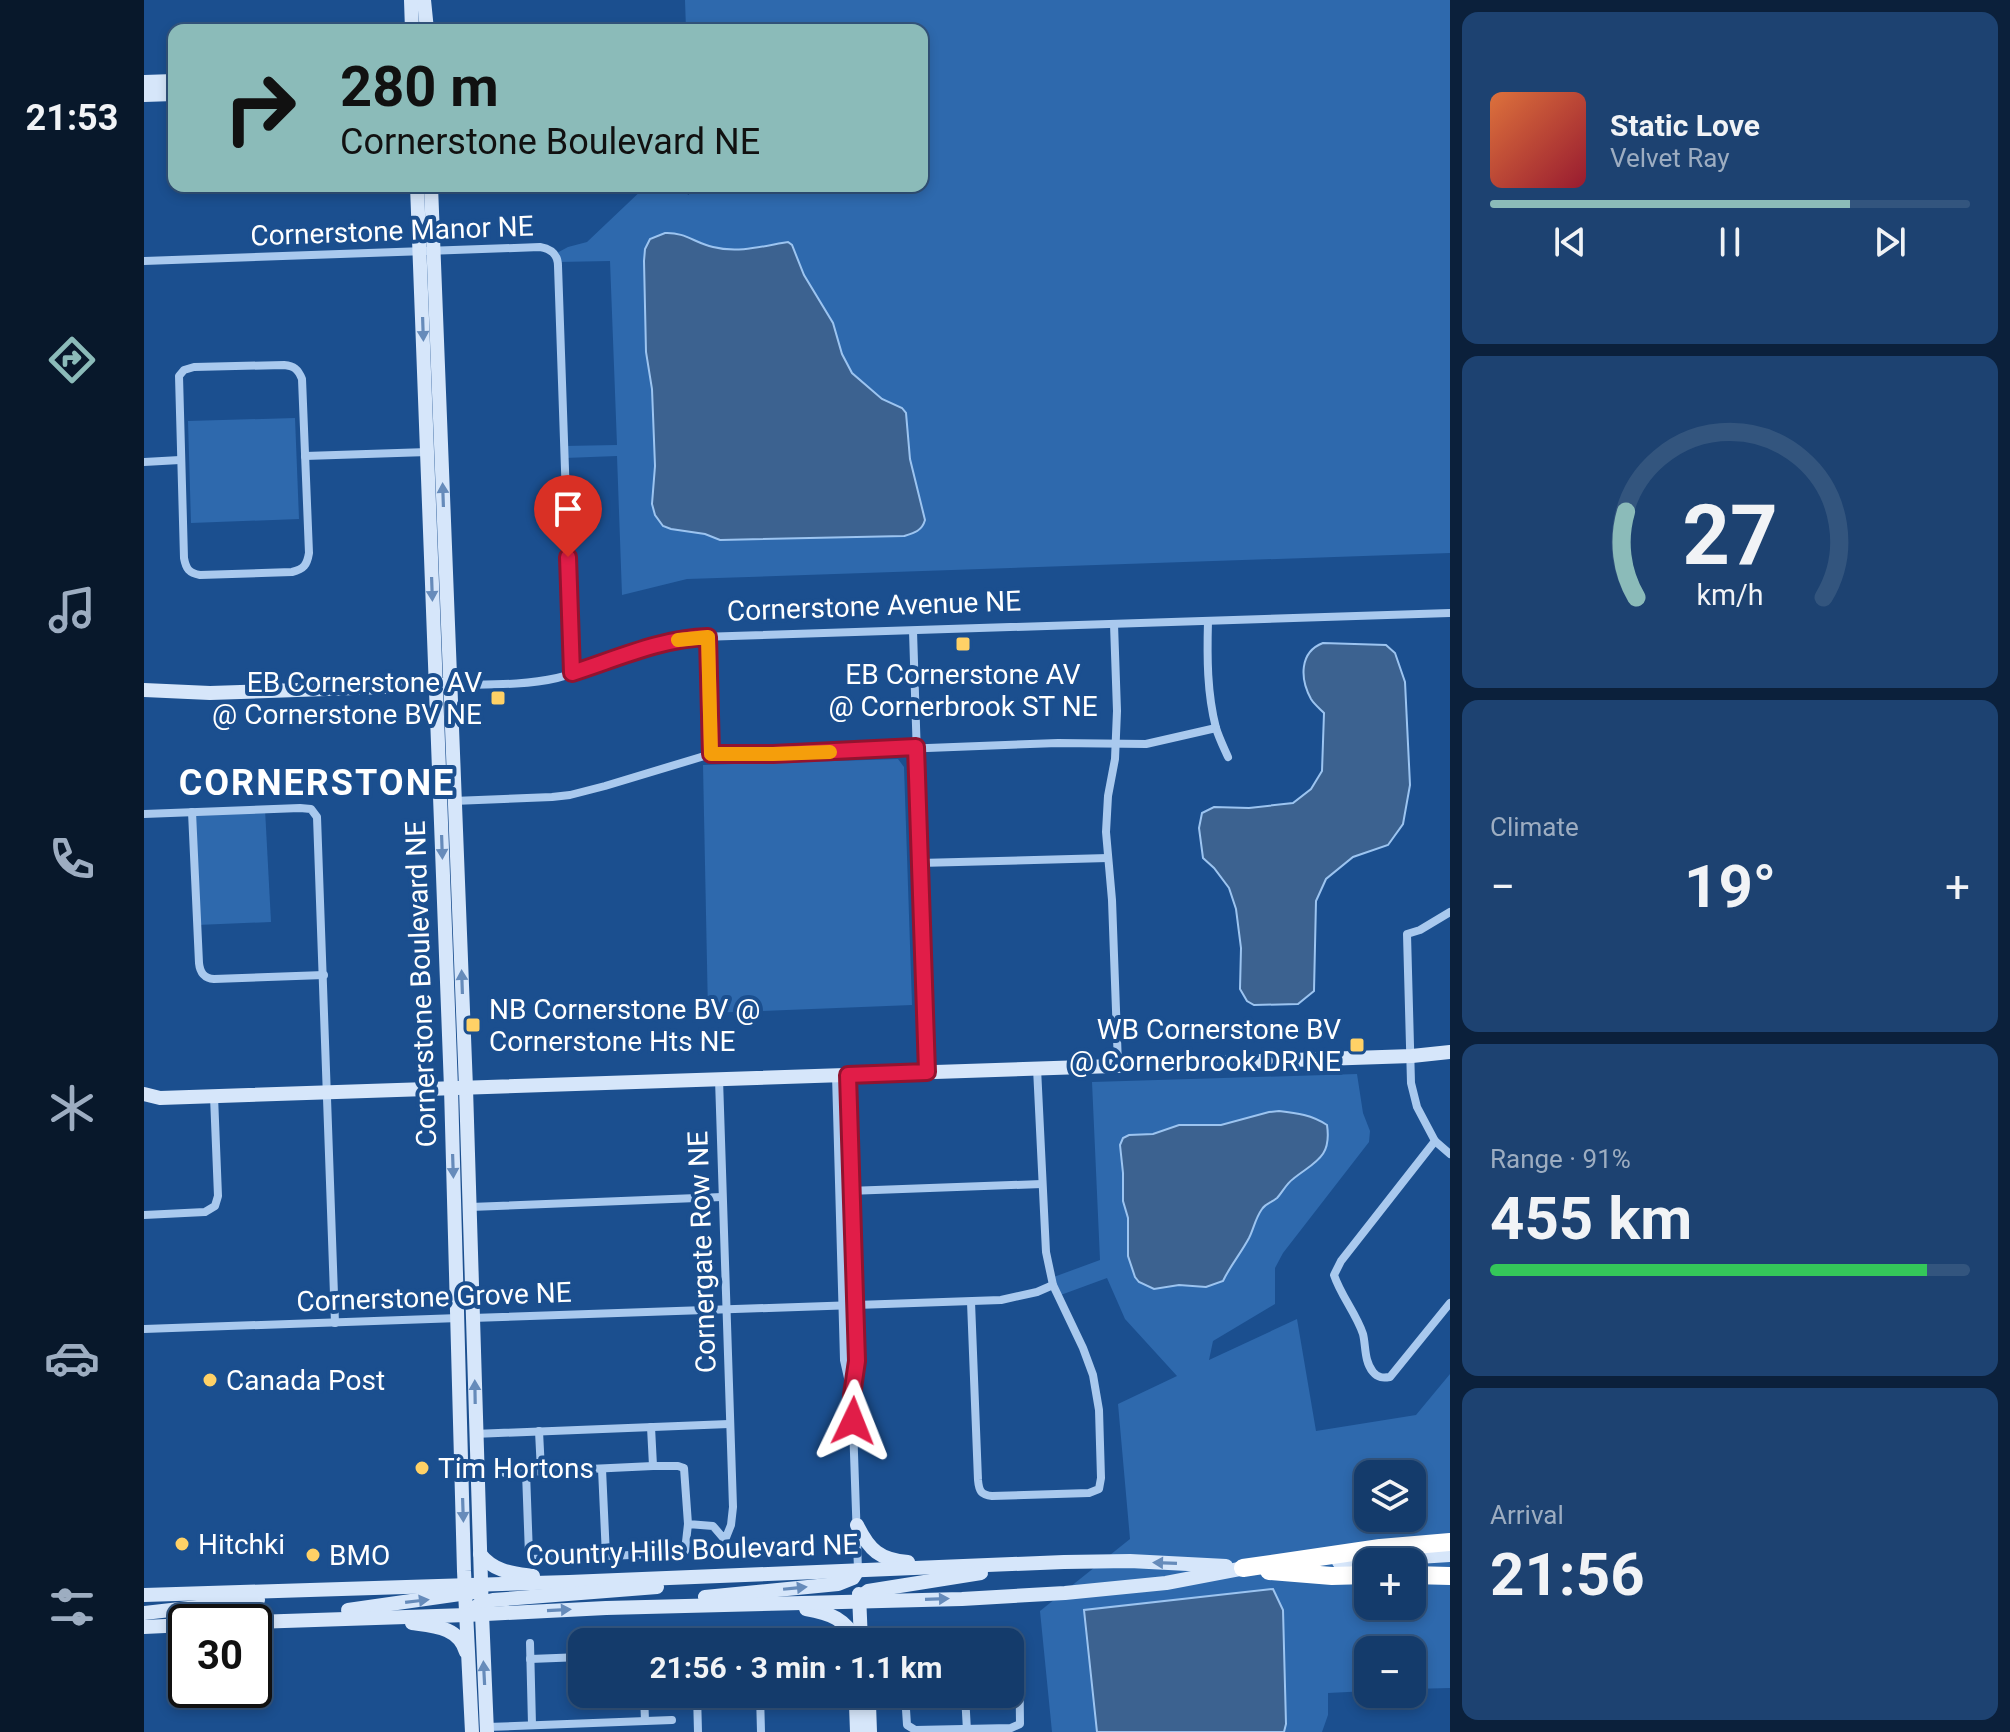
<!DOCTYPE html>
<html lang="en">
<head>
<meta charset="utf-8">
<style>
  :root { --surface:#143b6b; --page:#1d4271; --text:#f1f3f6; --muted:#9dadc1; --line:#33557e; --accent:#8bbbb9 }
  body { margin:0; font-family:Roboto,sans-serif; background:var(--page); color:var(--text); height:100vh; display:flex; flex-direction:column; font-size:30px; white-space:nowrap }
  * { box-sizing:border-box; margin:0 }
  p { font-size:26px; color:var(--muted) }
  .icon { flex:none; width:44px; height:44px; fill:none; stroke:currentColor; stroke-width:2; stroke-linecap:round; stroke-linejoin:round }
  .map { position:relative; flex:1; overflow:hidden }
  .sheet { display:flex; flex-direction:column; gap:12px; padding:12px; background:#0b203b; width:560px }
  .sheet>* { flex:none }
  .top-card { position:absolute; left:24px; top:24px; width:760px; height:168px; border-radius:16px; box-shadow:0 4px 12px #0003,0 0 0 2px var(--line); background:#8bbbb9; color:#111; overflow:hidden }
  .tools { position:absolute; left:1210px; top:1460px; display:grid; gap:16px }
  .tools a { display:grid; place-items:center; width:72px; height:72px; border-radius:16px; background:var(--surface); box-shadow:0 4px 12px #0003,0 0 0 2px var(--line); font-size:40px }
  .speed { position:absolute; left:24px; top:1604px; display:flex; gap:16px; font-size:40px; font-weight:700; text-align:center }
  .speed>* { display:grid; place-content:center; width:104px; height:104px; border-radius:50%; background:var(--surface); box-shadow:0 4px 12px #0003,0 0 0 2px var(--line); line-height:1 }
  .speed .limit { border:4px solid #111; border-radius:12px; background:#fff; color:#111 }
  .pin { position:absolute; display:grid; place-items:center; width:68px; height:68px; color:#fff; margin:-82px -34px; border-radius:50% 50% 50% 0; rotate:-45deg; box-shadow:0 0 8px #0007 }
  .pin .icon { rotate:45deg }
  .me { position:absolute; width:88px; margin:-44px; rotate:2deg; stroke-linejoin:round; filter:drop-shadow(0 0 6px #0008) }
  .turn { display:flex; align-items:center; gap:28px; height:168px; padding:0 40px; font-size:36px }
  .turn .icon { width:104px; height:104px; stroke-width:2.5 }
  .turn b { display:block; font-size:56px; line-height:68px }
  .big { font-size:60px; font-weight:700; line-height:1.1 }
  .sheet .card { flex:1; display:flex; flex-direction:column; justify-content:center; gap:12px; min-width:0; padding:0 28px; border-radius:16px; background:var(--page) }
  .sheet .dial { align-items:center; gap:0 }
  .dial svg { height:208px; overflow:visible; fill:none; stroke:var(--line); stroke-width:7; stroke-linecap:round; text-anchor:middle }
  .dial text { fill:var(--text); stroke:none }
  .song { display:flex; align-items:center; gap:24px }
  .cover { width:96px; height:96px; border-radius:12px; background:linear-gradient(135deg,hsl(20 70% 55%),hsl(350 70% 35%)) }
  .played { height:8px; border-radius:4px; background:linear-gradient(90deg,var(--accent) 75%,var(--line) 75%) }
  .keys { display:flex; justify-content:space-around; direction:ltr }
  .heat { display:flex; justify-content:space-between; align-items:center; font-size:44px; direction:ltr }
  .charge { height:12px; border-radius:6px; background:linear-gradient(90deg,#34c759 91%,var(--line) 0) }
  .trip { position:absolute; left:424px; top:1628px; width:456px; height:80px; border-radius:16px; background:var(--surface); box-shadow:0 4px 12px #0003,0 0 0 2px var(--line); font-weight:700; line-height:80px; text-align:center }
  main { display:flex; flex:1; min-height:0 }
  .dock { display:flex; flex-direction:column; width:144px; justify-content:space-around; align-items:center; background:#08182b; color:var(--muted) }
  .dock .icon { width:56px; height:56px }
  .dock .selected { color:var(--accent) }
  .dock b { font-size:36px; color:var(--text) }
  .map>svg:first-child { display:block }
  .green { fill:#2e69ad; fill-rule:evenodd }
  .water { fill:#3c6290; stroke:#9cc4f0; stroke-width:2 }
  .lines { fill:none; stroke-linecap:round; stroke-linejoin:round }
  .street { stroke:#a9c9ee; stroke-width:8 }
  .secondary { stroke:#d6e6fa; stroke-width:14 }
  .highway { stroke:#fff; stroke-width:18 }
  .oneway { fill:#668bba }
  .route-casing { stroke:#92132f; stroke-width:20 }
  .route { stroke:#e11d48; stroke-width:14 }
  .slow { stroke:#f59e0b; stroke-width:14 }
  .poi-dot { fill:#ffd166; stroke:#1b4f8f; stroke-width:3 }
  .labels { text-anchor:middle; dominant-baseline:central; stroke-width:8; stroke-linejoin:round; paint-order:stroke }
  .street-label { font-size:28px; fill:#fff; stroke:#1b4f8f }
  .poi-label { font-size:28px; fill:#fff; stroke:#1b4f8f; text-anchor:start }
  .district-label { font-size:36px; font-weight:bold; letter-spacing:2px; fill:#fff; stroke:#1b4f8f }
</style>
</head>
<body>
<main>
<nav class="dock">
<b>21:53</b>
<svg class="icon selected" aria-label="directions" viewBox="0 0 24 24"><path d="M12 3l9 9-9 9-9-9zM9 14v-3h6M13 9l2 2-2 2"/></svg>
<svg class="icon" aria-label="music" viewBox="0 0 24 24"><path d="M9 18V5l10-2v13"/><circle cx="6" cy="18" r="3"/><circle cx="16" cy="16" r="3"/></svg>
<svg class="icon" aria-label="phone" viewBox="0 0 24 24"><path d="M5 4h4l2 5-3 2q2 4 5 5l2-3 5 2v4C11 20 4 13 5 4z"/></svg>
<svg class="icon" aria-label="climate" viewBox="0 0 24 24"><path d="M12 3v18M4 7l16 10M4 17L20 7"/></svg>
<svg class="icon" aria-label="car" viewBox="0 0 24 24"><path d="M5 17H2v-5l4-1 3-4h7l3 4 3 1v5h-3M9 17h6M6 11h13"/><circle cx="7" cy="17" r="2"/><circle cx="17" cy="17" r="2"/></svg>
<svg class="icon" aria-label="filters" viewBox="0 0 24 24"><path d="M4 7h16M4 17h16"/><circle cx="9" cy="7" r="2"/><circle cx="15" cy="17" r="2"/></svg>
</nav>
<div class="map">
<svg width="1306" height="1732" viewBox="0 0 1306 1732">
  <rect width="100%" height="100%" fill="#1b4f8f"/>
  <g class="green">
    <polygon points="541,0 1306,0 1306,553 543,579 478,595 473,456 421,458 420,446 473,445 466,261 414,262 411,254 424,247 443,242 502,186 528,186 545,195 545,186 778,186 778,30 542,30"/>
    <polygon points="151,418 155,519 47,523 44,421"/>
    <polygon points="754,759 760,767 768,1005 564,1013 559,765"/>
    <polygon points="121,809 127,922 53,925 48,813"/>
    <path d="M1213,1074l6,39 7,18 -1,11 -86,111 -8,15v36l-62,37 -4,19 88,-41 19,112 100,-16 34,-41v314l-38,1v-39h-44v41l-40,2v22l-6,17h-270l-12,-121 90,-72 -12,-135 59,-28 -52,-57 -18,-41 -49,18 -7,-18 49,-18 -8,-178zM1224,1474h44v44h-44zM1224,1562h44v44h-44z"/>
  </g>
  <g class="water">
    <path d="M521,233c20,-1 30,10 48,14 23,6 47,0 69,-4l6,-1 4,3 12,30 29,48 9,31 10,19 30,26 20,9 4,5 4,46 15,61c-3,11 -11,13 -21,16l-184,4 -15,-6 -34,-5 -8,-3 -8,-11 -3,-11 3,-38 -3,-77 -6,-37 -2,-91 1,-12 5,-10z"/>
    <path d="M1179,643l63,2 9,8 10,29 5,103 -7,39 -15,21 -35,12 -27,22 -10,22 -2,90 -16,13 -44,1 -7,-4 -7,-12 1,-41 -5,-39 -7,-21 -15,-20 -11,-10 -4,-30 3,-15 12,-6 35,1 44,-5 18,-14 11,-18 2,-58c-4,-4 -10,-9 -13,-14 -11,-20 -12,-47 12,-56z"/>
    <path d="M1135,1111c18,2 33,4 48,14 5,33 -13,37 -34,54 -7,5 -11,14 -16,19 -6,5 -11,5 -15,11 -7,10 -8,19 -13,29 -8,15 -19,28 -26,43l-17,6 -27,-2 -25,4 -15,-7 -4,-5 -7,-21v-38l-5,-17v-28l-3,-28 3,-7 6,-3 24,-1 26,-9h42l48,-13z"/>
    <polygon points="1129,1589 1139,1610 1142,1724 1140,1732 953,1732 940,1610"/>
  </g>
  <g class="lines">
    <g class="street">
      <path d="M0,261l396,-14c11,2 18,7 18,19l14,407"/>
      <path d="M140,365c10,1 14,4 18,14l7,174c-2,12 -5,16 -17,19l-92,3c-11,-2 -14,-6 -16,-17l-5,-182 5,-6 10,-3z"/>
      <polyline points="161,456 284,452"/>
      <polyline points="0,462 36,460"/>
      <path d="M1064,621c-1,36 -1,72 8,107 3,10 8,20 12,29"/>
      <polyline points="970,624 973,711 971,759 964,796 962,832 968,900 974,1065"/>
      <polyline points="769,631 783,1072"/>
      <polyline points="564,637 567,754"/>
      <path d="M307,685c35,-1 71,1 106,-7 48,-12 93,-34 143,-41l750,-24"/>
      <polyline points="309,801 408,797 426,795 461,786 567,754 629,754 914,743 1002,744 1072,728"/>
      <path d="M48,812l7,151c1,10 5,15 15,16l110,-4"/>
      <polyline points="0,814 156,808 167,809 173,817 191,1323"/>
      <polyline points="775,863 964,858"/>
      <polyline points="1306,912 1276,930 1263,934 1267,1083 1273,1107 1291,1141 1306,1154"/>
      <polyline points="692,1075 700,1360 707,1391"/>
      <polyline points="704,1075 713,1361 708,1395 714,1570"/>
      <path d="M1291,1141l-94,120 -7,14c7,21 22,38 29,59 3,12 1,27 10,38 5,6 10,6 17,5l60,-74"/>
      <polyline points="704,1191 898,1184"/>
      <polyline points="326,1207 578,1197"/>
      <polyline points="0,1215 61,1212 71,1206 74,1196 70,1096"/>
      <path d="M827,1302l7,178c1,11 3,15 14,16l97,-3 10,-4 2,-11 -2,-68 -6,-35 -10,-27 -30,-63 -7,-33 -9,-184"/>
      <polyline points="328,1318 857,1300 893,1292 909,1285"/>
      <polyline points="0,1329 315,1318"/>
      <polyline points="507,1427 509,1466"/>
      <polyline points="395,1431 397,1471"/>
      <polyline points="330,1434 585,1424"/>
      <polyline points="458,1469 462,1556"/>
      <polyline points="361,1473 382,1472"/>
      <polyline points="544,1524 541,1551 537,1553 387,1559 385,1555 382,1472 509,1466 534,1466 540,1468 544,1524 569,1526 581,1540 587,1525 589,1507 575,1079"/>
      <polyline points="497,1641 497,1642"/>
      <polyline points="386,1643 388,1725"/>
      <polyline points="386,1659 438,1657"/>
      <polyline points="500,1694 501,1721"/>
      <polyline points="553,1694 554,1732"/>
      <polyline points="616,1694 617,1732"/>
      <polyline points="761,1694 763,1725 771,1730 867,1728 876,1724 875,1640 873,1637 767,1639 761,1642"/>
      <polyline points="821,1694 823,1731"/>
      <polyline points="343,1727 528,1720"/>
    </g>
    <g class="secondary">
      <polyline points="267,0 268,30"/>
      <polyline points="280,0 283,30"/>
      <polyline points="0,82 30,81"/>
      <polyline points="0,95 30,94"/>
      <polyline points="273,186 307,1088 320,1571 328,1732"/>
      <polyline points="287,186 322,1088 338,1614 343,1732"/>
      <polyline points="0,690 66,693 299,685"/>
      <polyline points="0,1094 16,1098 1268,1056 1306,1052"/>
      <path d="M713,1525c12,25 23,35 51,37"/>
      <path d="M336,1554c14,18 33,19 53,22"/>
      <polyline points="1195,1562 1306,1555"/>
      <polyline points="715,1594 717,1642"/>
      <polyline points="0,1595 425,1582 920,1562 986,1561 1082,1566"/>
      <polyline points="561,1597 694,1584 709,1578 714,1570"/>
      <polyline points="715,1602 720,1594 724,1591 837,1573"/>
      <polyline points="332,1607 337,1603 349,1600 513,1587"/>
      <path d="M662,1609c24,4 40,10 51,33"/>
      <polyline points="204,1610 330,1592"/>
      <polyline points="0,1613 114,1600"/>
      <polyline points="110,1622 323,1615 462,1608 818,1599 921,1593 1022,1583 1106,1567"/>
      <path d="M268,1623c22,3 47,4 54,29"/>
      <polyline points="0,1627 42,1625"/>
      <polyline points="720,1694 725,1704 726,1732"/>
      <polyline points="713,1732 712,1704 717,1694"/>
    </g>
    <g class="highway">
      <polyline points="1099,1568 1236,1548 1306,1542"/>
      <polyline points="1125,1571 1188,1576 1224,1575"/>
      <polyline points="1268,1575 1306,1576"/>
    </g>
  </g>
  <defs><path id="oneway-solid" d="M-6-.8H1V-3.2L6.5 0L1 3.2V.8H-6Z" transform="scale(2)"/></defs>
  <g class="oneway">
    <use href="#oneway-solid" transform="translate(279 329) rotate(88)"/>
    <use href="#oneway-solid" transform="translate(299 495) rotate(-92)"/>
    <use href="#oneway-solid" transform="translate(288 589) rotate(88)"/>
    <use href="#oneway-solid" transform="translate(298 847) rotate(88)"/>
    <use href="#oneway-solid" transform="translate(318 982) rotate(-92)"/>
    <use href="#oneway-solid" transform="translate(309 1166) rotate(88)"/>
    <use href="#oneway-solid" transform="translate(331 1392) rotate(-91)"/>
    <use href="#oneway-solid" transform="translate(319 1510) rotate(88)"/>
    <use href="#oneway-solid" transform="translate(1021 1563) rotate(-178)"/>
    <use href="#oneway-solid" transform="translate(651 1588) rotate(-6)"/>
    <use href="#oneway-solid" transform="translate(793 1599) rotate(-2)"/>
    <use href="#oneway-solid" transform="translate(273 1601) rotate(-7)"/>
    <use href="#oneway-solid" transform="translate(415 1610) rotate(-3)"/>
    <use href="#oneway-solid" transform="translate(340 1673) rotate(-93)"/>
  </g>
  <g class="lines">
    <defs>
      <path id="route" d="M424,557l4,116c44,-14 90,-35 136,-36l3,117h62l143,-7 11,325 -79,3 9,286 -5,34 1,26"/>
    </defs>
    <use href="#route" class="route-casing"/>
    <use href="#route" class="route"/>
    <polyline class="slow" points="534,640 564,637 567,754 629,754 686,752"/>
  </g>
  <g class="poi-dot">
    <rect x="811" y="636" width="16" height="16" rx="4"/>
    <rect x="346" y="690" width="16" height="16" rx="4"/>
    <rect x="321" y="1017" width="16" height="16" rx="4"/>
    <rect x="1205" y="1037" width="16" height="16" rx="4"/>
    <circle cx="66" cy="1380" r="8"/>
    <circle cx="278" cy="1468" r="8"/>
    <circle cx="38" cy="1544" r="8"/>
    <circle cx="169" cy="1555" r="8"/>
  </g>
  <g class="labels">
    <g class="street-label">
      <text transform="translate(248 231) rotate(-2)">Cornerstone Manor NE</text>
      <text transform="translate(730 606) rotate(-2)">Cornerstone Avenue NE</text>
      <text transform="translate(277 984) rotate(-92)">Cornerstone Boulevard NE</text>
      <text transform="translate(558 1252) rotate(-92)">Cornergate Row NE</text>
      <text transform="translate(290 1297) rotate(-2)">Cornerstone Grove NE</text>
      <text transform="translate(548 1550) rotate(-2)">Country Hills Boulevard NE</text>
    </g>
    <g class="poi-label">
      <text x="819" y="674" text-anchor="middle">EB Cornerstone AV<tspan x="819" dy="32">@ Cornerbrook ST NE</tspan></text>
      <text x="338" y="682" text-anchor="end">EB Cornerstone AV<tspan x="338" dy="32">@ Cornerstone BV NE</tspan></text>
      <text x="345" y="1009">NB Cornerstone BV @<tspan x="345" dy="32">Cornerstone Hts NE</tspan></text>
      <text x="1197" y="1029" text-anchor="end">WB Cornerstone BV<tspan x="1197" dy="32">@ Cornerbrook DR NE</tspan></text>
      <text x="82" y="1380">Canada Post</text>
      <text x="294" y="1468">Tim Hortons</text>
      <text x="54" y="1544">Hitchki</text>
      <text x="185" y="1555">BMO</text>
    </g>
    <g class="district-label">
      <text x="173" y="783">CORNERSTONE</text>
    </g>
  </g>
</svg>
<div class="tools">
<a><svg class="icon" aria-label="layers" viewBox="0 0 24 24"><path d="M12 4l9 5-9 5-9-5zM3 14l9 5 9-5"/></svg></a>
<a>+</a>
<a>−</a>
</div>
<div class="speed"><div class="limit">30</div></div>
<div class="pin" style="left:424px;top:557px;background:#d93025"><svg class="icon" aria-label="arrive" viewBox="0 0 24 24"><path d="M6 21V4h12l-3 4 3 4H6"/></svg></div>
<svg class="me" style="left:709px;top:1421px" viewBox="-20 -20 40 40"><path d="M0-17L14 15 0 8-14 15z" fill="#e11d48" stroke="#fff" stroke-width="4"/></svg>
<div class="trip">21:56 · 3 min · 1.1 km</div>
<div class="top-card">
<div class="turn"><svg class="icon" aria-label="right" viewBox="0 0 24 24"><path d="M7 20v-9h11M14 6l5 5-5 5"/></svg><div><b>280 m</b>Cornerstone Boulevard NE</div></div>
</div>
</div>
<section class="sheet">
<div class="card">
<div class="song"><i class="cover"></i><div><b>Static Love</b><p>Velvet Ray</p></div></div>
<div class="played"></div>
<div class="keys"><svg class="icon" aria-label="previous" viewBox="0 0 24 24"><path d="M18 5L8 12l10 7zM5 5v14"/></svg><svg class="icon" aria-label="pause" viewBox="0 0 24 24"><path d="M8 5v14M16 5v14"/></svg><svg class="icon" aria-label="next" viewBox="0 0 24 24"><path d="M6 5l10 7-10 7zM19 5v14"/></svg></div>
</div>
<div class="card dial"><svg viewBox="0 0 100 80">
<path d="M14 69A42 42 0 1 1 86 69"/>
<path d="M14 69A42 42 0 0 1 10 36" stroke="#8bbbb9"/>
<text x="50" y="56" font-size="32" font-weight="700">27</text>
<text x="50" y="72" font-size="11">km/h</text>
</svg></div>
<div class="card"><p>Climate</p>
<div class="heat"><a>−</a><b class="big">19°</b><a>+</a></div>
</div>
<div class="card"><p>Range · 91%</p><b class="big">455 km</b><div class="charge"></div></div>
<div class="card"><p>Arrival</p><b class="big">21:56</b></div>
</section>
</main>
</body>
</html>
